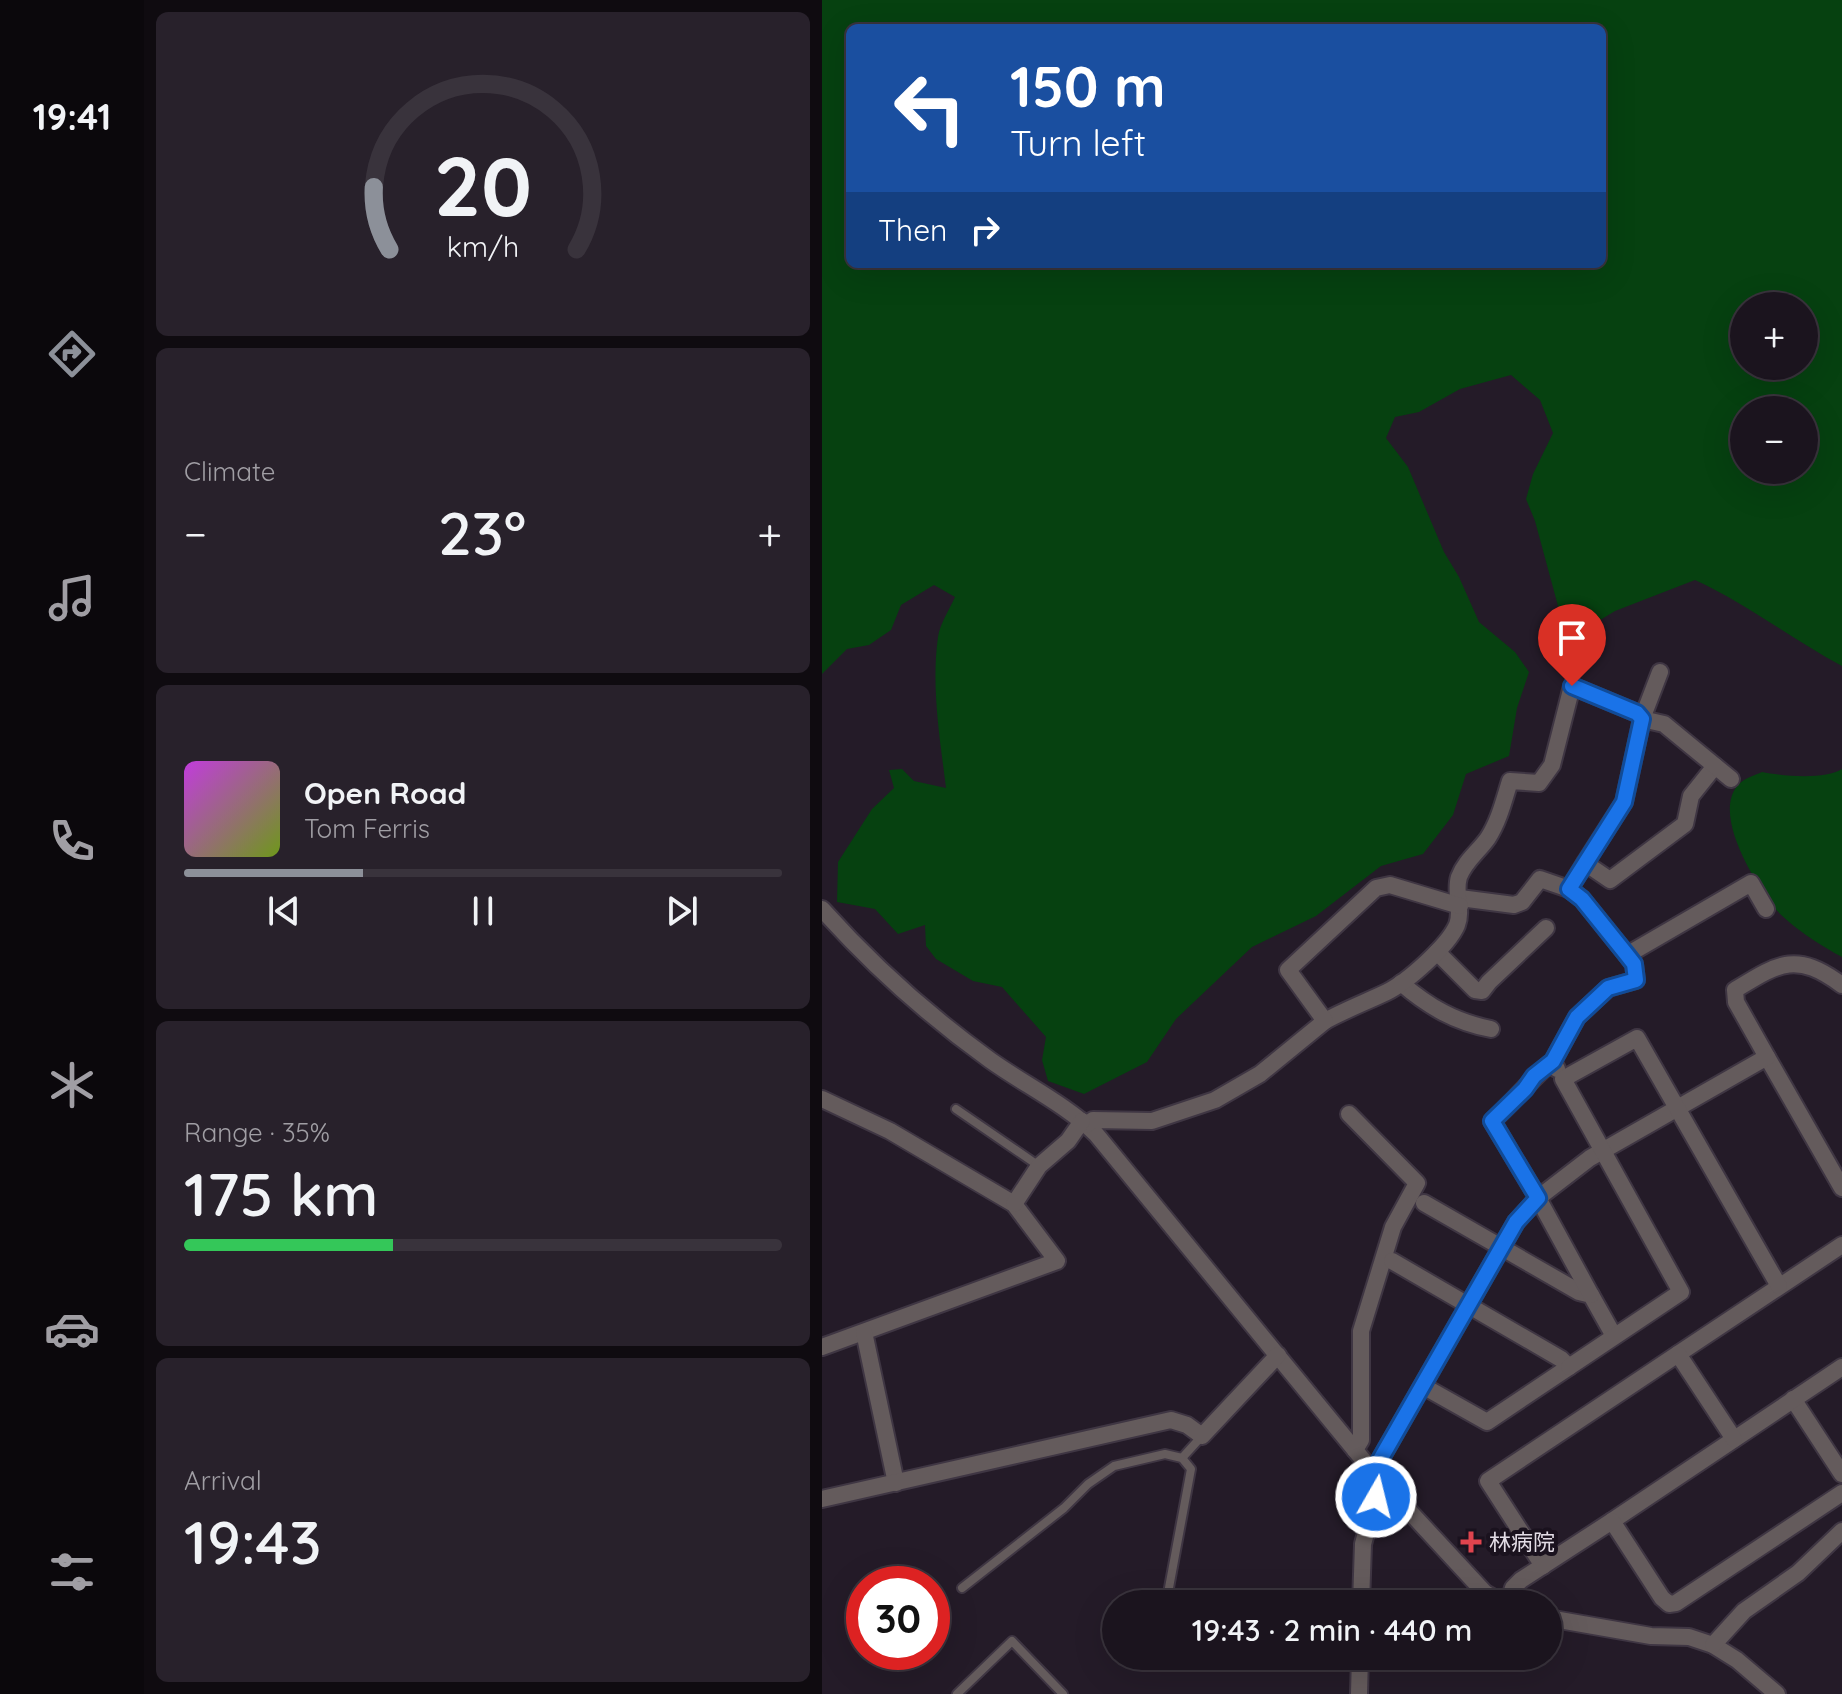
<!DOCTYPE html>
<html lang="en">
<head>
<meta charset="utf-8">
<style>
  :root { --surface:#1b141e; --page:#28212b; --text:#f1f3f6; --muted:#a09ea4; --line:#39333c; --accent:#8c9099 }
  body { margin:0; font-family:Quicksand,"Noto Sans JP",sans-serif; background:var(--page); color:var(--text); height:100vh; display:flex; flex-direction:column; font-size:30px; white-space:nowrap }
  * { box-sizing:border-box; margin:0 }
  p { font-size:26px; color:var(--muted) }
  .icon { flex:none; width:44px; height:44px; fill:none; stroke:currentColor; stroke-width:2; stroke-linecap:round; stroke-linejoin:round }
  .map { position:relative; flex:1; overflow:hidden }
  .drawer { display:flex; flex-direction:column; gap:12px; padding:12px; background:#0f0b10; width:678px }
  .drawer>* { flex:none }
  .banner { position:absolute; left:24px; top:24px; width:760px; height:244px; border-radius:12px; box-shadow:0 8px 32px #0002,0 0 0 2px var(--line); background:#1a4fa0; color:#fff; overflow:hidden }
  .buttons { position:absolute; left:908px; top:292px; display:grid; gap:16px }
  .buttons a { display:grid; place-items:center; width:88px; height:88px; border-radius:50%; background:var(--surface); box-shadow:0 8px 32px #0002,0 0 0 2px var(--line); font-size:40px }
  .speed { position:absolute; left:24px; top:1566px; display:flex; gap:16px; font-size:40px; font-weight:700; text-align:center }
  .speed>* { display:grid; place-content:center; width:104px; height:104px; border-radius:50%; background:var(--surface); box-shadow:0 8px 32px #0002,0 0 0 2px var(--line); line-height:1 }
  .speed .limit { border:12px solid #d22; background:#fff; color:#111 }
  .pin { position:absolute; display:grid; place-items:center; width:68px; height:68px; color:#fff; margin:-82px -34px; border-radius:50% 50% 50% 0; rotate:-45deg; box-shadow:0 0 8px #0007 }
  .pin .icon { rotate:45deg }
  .me { position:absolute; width:88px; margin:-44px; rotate:8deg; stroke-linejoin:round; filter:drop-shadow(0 0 6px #0008) }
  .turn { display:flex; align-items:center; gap:28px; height:168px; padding:0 32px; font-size:36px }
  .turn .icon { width:104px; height:104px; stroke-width:2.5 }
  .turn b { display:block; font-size:56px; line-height:68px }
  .then { display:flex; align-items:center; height:76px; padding:0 32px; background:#0003; gap:16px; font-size:30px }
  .big { font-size:60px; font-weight:600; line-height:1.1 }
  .drawer .widget { flex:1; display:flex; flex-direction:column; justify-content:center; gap:12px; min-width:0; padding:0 28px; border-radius:12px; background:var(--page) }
  .drawer .dial { align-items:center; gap:0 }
  .dial svg { height:208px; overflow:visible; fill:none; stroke:var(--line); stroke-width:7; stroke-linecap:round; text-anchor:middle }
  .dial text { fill:var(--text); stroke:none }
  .song { display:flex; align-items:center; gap:24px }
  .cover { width:96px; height:96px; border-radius:12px; background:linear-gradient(135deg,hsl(290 70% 55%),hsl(80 70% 35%)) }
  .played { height:8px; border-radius:4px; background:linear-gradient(90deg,var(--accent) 30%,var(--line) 30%) }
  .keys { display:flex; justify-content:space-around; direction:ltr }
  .heat { display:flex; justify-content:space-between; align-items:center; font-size:44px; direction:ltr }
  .charge { height:12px; border-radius:6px; background:linear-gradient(90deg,#34c759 35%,var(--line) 0) }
  .trip { position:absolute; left:280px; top:1590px; width:460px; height:80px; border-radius:40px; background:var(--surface); box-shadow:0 8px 32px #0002,0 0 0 2px var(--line); font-weight:600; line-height:80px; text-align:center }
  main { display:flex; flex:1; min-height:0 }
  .tab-bar { display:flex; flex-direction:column; width:144px; justify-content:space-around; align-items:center; background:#0b080c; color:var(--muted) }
  .tab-bar .icon { width:56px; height:56px }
  .tab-bar .selected { color:var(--accent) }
  .tab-bar b { font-size:36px; color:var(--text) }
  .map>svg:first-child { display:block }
  .green { fill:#064110; fill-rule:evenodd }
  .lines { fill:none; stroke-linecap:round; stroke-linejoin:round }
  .lane-casing { stroke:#3f3643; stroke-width:12 }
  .street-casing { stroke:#3f3643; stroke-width:20 }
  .lane { stroke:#645b5c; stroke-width:8 }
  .street { stroke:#645b5c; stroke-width:16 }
  .route-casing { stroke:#114b97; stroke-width:20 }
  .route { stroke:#1a73e8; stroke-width:14 }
  .health-dot { fill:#e0444e; stroke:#1a121e; stroke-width:3 }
  .labels { text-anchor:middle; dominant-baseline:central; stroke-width:8; stroke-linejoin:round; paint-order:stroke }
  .poi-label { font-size:22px; fill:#e3dde6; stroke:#1a121e; text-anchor:start }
</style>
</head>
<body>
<main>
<nav class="tab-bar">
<b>19:41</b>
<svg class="icon selected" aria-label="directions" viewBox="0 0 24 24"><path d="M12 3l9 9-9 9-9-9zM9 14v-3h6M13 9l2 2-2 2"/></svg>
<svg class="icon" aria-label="music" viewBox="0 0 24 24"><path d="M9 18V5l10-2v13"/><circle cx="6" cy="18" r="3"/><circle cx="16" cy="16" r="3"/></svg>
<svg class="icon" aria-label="phone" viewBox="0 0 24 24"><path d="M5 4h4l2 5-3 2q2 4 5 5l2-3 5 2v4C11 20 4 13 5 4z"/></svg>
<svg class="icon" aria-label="climate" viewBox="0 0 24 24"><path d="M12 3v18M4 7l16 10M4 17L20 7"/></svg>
<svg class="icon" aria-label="car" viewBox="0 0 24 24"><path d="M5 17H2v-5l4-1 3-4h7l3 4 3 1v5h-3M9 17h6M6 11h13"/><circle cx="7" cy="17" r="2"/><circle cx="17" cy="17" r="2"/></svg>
<svg class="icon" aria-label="filters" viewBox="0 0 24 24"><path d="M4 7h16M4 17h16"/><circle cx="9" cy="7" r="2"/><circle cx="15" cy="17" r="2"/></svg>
</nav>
<section class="drawer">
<div class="widget dial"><svg viewBox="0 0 100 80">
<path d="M14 69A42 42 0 1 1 86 69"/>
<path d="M14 69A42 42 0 0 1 8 45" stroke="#8c9099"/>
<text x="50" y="56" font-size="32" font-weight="700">20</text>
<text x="50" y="72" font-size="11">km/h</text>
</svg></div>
<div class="widget"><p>Climate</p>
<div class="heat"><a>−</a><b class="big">23°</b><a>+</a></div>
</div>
<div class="widget">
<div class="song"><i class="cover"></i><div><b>Open Road</b><p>Tom Ferris</p></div></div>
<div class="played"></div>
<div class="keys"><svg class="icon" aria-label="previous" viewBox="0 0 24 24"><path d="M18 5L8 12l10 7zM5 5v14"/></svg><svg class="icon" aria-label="pause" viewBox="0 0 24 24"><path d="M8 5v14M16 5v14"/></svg><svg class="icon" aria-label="next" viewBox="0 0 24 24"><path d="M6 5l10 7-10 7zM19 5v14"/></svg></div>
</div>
<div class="widget"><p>Range · 35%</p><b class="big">175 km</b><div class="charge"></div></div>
<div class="widget"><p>Arrival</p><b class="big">19:43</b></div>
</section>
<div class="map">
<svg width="1020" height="1694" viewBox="0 0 1020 1694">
  <rect width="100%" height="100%" fill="#241b28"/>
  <g class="green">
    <path d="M0,0h1020v666c-50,-27 -95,-62 -147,-86l-80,31 -38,23 -16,-17 -26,-96 -9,-22 7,-25 20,-41 -13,-33 -29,-25 -51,14 -41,23 -24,5 -9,21 22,29 36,85 15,25 20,45 36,30 14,20 -12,36 -8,48 -43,18 -13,41 -30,39 -42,12 -65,50 -64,31 -76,72 -29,43 -63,32 -36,-13 -6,-21 4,-23 -44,-50 -29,-6 -37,-22 -10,-13 -1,-21 -27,9 -23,-25 -38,-7 1,-40 34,-53 22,-21 -5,-18 13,-1 12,12 32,7c-6,-49 -15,-101 -8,-151 2,-13 11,-27 17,-40l-21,-12 -33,20 -10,25 -22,15 -22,4 -25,25zM28,28h752v236h-752zM922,306h60v60h-60zM982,410v60h-60v-60z"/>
    <path d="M1020,769v188c-21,-11 -55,-33 -69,-51 -19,-25 -63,-95 -33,-123 6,-5 15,-8 22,-11 19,4 64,8 80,-3z"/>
  </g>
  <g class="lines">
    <defs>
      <g id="lane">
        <polyline points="134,1109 217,1166"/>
        <polyline points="360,1458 380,1436"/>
        <polyline points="140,1588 242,1508 266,1484 292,1466 343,1454 360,1458 369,1469 344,1604"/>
        <polyline points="135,1694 190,1641 241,1694"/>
      </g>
      <g id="street">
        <polyline points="893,766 869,796 863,824 788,880 763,863 747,889 760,899 805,955 929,883 944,909"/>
        <polyline points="763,863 802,802 820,719 838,672"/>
        <polyline points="638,898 692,905 700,902 718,879 747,889"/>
        <path d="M0,909c50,56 107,107 168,151 35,25 75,44 106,74l277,338 112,121 19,11"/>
        <polyline points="615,952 653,990 660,991 667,982 724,928"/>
        <path d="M579,983c28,24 54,39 90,46"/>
        <path d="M503,1021c20,-11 41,-19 62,-29 20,-10 61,-46 70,-67 6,-16 -3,-32 2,-48 6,-16 20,-26 29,-39 11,-17 16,-38 22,-57l29,2 13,-18 20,-79 65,27 5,6 22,5 67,55"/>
        <polyline points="945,1057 1020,1188"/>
        <path d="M731,1061c-23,18 -39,41 -61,60l46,77 52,-40 177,-101 -31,-55 -1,-12c44,-27 61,-39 107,-5"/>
        <polyline points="735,1069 731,1061 755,1017 786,988 814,980 812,964 805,955"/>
        <polyline points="0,1099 68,1131 192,1204 235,1261 0,1347"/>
        <polyline points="527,1114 595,1183 571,1227 539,1331 539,1440 533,1450"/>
        <polyline points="264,1125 271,1120 330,1121 393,1100 438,1074 503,1021 466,970 554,888 568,885 638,906"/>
        <polyline points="602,1203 757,1292 769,1295 792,1336"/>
        <polyline points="192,1204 217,1166 246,1141 260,1121"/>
        <polyline points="570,1261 739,1359 747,1367 665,1422 601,1386"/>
        <polyline points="42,1332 74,1483"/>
        <polyline points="856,1354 1020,1245"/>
        <polyline points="747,1367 859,1292 741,1079 815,1038 957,1286"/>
        <polyline points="971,1399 1020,1474"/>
        <polyline points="0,1499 349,1420 365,1425 380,1436 456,1355"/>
        <polyline points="790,1521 1020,1367"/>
        <polyline points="721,1566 666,1481 856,1354 912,1439"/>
        <polyline points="539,1604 541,1544 554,1497 551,1472 694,1222 716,1198 769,1295"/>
        <polyline points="686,1604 691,1588 699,1580 790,1521 840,1598 847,1604 854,1603 1020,1493"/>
        <polyline points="726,1618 829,1636 867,1637 891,1645 915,1660 955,1694"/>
        <polyline points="891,1645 922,1611 976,1573 1020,1531"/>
        <polyline points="537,1694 538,1656"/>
      </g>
    </defs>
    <use href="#lane" class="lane-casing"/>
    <use href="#street" class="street-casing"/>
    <use href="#lane" class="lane"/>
    <use href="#street" class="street"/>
  </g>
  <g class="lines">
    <defs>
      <polyline id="route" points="554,1497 551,1472 694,1222 716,1198 670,1121 703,1089 712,1076 731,1061 755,1017 786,988 814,980 812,964 805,955 760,899 747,889 802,802 820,719 815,713 750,686"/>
    </defs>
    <use href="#route" class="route-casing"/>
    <use href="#route" class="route"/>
  </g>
  <path class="health-dot" d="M645 1530h8v8h8v8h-8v8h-8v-8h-8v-8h8z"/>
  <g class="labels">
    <g class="poi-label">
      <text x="667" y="1542">林病院</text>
    </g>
  </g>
</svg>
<div class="buttons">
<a>+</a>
<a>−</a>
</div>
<div class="speed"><div class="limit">30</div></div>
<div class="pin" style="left:750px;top:686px;background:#d93025"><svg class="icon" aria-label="arrive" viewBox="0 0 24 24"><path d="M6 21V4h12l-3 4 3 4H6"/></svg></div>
<svg class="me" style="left:554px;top:1497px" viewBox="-20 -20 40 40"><circle r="17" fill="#1a73e8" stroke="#fff" stroke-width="3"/><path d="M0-11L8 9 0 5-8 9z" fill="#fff"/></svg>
<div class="trip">19:43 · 2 min · 440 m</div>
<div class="banner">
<div class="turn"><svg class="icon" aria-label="left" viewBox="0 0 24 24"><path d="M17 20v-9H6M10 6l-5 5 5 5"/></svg><div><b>150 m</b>Turn left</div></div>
<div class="then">Then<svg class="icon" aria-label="right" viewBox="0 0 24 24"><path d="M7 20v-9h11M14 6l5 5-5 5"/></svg></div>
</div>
</div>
</main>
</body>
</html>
